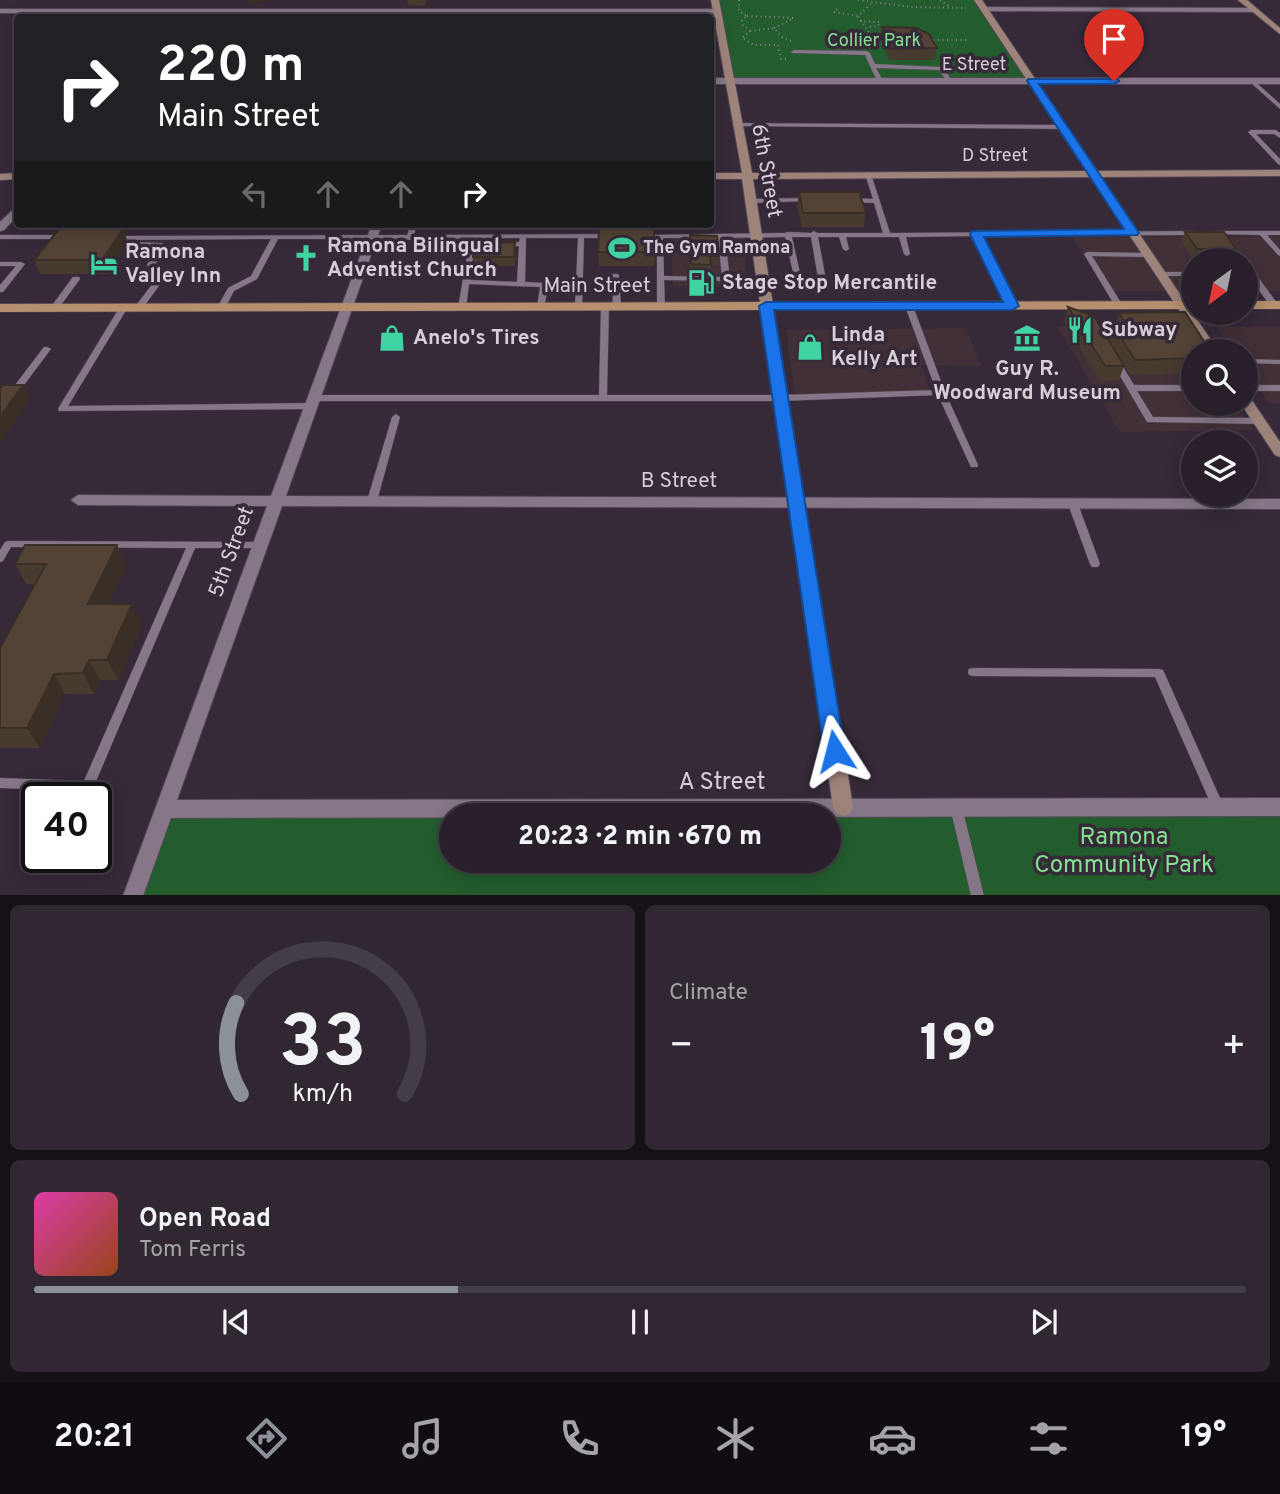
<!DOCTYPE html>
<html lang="en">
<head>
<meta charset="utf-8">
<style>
  :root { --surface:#281f2a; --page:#302732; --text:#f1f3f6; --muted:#a5a2a8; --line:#443d47; --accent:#8c9099 }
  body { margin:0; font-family:Overpass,sans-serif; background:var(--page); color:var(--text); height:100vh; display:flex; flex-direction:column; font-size:26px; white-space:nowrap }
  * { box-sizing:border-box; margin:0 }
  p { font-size:23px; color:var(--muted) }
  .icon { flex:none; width:38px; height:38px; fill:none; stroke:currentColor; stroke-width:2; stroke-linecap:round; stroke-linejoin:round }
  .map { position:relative; height:895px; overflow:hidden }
  .details { display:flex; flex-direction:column; gap:10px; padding:10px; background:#161117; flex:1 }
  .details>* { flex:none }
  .guide { position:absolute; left:14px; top:14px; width:700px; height:214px; border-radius:7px; box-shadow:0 4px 18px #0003,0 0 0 2px var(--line); background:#202124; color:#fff; overflow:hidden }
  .needle { width:46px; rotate:213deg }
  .fabs { position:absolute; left:1181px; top:248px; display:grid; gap:14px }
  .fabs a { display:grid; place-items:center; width:77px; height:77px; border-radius:50%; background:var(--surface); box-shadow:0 4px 18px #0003,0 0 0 2px var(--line); font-size:35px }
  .speed { position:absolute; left:21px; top:782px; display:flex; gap:14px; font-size:35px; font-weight:700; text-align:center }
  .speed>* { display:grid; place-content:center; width:91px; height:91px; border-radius:50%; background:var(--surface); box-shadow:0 4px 18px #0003,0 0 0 2px var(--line); line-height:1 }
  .speed .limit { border:4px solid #111; border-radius:10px; background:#fff; color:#111 }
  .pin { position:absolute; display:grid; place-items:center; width:60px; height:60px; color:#fff; margin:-72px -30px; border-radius:50% 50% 50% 0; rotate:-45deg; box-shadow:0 0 7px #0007 }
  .pin .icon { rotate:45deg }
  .me { position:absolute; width:77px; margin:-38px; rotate:351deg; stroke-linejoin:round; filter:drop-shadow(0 0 5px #0008) }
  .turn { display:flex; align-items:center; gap:24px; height:147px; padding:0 28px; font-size:32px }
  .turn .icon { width:91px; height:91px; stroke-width:2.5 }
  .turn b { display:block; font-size:49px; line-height:60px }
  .lanes { display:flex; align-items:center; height:66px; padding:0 28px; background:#0003; justify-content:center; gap:35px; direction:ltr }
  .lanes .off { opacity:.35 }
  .big { font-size:52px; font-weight:800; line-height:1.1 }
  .details .tile { flex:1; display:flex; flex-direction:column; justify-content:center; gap:10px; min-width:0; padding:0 24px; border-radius:10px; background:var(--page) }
  .details .dial { align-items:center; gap:0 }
  .dial svg { height:182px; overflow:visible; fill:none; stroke:var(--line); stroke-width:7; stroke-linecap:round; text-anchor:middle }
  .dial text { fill:var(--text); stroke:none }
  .song { display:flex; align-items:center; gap:21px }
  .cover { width:84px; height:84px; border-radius:10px; background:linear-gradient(135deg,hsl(320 70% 55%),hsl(20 70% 35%)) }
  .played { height:7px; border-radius:4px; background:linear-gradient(90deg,var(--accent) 35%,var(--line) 35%) }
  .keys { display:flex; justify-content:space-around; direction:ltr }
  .heat { display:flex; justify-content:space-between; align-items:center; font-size:38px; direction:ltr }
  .details .tiles { flex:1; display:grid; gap:10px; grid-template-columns:1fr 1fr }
  .tile:last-child { grid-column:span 2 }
  .trip { position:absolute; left:439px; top:803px; width:402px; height:70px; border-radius:35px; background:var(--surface); box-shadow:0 4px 18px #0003,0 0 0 2px var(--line); font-weight:800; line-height:70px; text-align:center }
  .tab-bar { display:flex; height:112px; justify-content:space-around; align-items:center; background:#100c11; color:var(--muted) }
  .tab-bar .icon { width:49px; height:49px }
  .tab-bar .current { color:var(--accent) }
  .tab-bar b { font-size:32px; color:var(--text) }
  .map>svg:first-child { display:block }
  .commercial { fill:#423038 }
  .green { fill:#235d2e; fill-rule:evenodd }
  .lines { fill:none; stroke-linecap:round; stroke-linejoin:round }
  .lane-casing { stroke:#514753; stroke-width:1 }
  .street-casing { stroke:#514753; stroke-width:2 }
  .secondary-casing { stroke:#514753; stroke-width:2 }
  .primary-casing { stroke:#514753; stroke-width:1 }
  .path { stroke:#8a808c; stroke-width:2; stroke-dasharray:1 3.5; stroke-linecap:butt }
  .lane { fill:#857787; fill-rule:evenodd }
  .street { fill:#857787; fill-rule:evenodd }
  .secondary { fill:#9e837a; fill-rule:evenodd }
  .primary { fill:#b68f6e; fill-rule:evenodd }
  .wall { fill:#473a2e }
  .shaded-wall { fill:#3a2f26 }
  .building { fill:#534336; stroke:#3a2f26; stroke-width:2 }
  .route { fill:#1a73e8; stroke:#114b97; stroke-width:2 }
  .labels { text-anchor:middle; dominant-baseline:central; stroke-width:7; stroke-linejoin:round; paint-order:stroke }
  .far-park-label { font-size:18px; fill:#82e090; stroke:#362938 }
  .far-street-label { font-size:18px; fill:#d6ced7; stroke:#362938 }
  .far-poi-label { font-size:18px; font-weight:bold; fill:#d6ced7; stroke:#362938; text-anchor:start }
  .street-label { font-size:21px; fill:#d6ced7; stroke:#362938 }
  .poi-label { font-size:21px; font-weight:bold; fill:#d6ced7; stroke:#362938; text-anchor:start }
  .near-street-label { font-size:24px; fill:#d6ced7; stroke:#362938 }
  .near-park-label { font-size:24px; fill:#82e090; stroke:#362938 }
</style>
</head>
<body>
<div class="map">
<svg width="1280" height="896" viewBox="0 0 1280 896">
  <rect width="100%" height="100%" fill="#362938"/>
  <g class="commercial">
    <polygon points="1073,237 1280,237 1280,291 1246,291 1246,261 1194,261 1193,291 1105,291"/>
    <polygon points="671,238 744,238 746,281 742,286 735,287 673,286"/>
    <polygon points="1123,325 1194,352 1194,404 1237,404 1253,430 1120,432 1057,326"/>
    <polygon points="1219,326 1280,327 1280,404 1269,403 1246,370 1246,352 1234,352 1219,329"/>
    <polygon points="965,328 982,366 921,365 930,391 795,394 786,330"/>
  </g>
  <g class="green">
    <polygon points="716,0 978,0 1031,81 729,81"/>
    <path d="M1280,807v88l-1146,1 31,-87zM452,816h378v45h-378z"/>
  </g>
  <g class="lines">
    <defs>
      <g id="lane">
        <polygon points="794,50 867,51 870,53 875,64 943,67 952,81 947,82 939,70 876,68 883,81 880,83 877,81 865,55 792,53 791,52"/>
        <polygon points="1252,79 1280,104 1280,109 1250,82 1249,81"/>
        <polygon points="736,123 1062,125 1065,127 1062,129 734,126 733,125"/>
        <polygon points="1251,130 1276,130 1280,133 1280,138 1274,134 1256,134 1280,159 1280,165 1278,164 1249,133 1248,132"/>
        <path d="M868,172l3,2 19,59 304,-2 3,2 -3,2 -213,1 35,70 -4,2 -4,-2 -34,-70 -68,1 4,17 -3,2 -3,-2 -5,-17h-53l3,12 -3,2 -3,-2 -4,-12h-21l8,43 -4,2 -27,-1 -10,-44 -60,1 5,41 -1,2 -65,-1 1,27 -4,2 -4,-2v-69l-14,-1v-2l142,-2 3,-1 23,1 3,-2 3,2h66l-9,-30 -24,-1 -3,-2 3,-2 23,1 -8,-25zM792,237h19l7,41 -17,-1zM663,238h55l4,39 -58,-1z"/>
        <polygon points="808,198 811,200 810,201 750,203 747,201 750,199"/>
        <polygon points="411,224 417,224 414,235 610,234 613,236 610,238 584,238 582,309 579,309 575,307 578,238 526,238 525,282 547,283 548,285 544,309 541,309 537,307 540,287 469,284 466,308 462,310 458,308 469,244 485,243 488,245 485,247 474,247 470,280 517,282 519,246 506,247 503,245 506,243 519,242 520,238 412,239 409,240 406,239 278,239 257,279 234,291 225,308 221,310 217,308 228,288 251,276 271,239 116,240 113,238 116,236 407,235"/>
        <polygon points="1215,231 1280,231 1280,235 1267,235 1280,250 1280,256 1278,255 1260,235 1213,234 1213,232"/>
        <polygon points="0,235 64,235 67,237 64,239 0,239"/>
        <polygon points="1228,240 1230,241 1244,261 1237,261 1225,242"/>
        <polygon points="136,242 162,243 165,245 155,265 164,279 142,309 139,309 135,307 156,279 147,265 158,247 134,245 133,244"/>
        <polygon points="1087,252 1147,253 1150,255 1147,257 1092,256 1123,306 1122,308 1119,308 1115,306 1084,254"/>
        <polygon points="0,262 21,262 25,264 3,292 0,292 0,285 16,266 0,266"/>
        <polygon points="1246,265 1249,265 1277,303 1277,307 1271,307 1246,272"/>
        <polygon points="1157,272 1194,272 1194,276 1160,276 1156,274"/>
        <polygon points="612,274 618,274 619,276 621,307 617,309 613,307"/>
        <polygon points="73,277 79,277 80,279 58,309 52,309 51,307"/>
        <polygon points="906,304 909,304 913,306 945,392 978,465 977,467 971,467 970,465 938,395 780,401 313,401 309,398 313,395 599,395 601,307 605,305 609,307 607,395 780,395 936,390 905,306"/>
        <polygon points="121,305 124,305 128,307 68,406 310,403 314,406 310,409 59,411 58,409"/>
        <polygon points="44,347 47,347 51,349 21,389 0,392 0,386 15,385"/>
        <polygon points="1246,359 1280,360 1280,364 1246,363"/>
        <polygon points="1114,362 1120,362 1134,385 1194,385 1194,391 1137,391 1153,417 1259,418 1263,421 1259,424 1147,422 1113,364"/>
        <rect x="1246" y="385" width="34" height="6"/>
        <polygon points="396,414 400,417 377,501 372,504 367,501 392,417"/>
        <polygon points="1073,501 1076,502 1078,504 1100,564 1098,567 1092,567 1090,564 1068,504 1070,502"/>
        <polygon points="8,541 259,542 262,543 264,545 262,547 259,548 195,548 94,786 92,790 88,791 0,788 0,778 84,781 186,548 11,547 3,561 0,562 0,550 5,542"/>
        <polygon points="973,668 1159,669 1163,670 1224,807 1222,811 1218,812 1214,811 1155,677 973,676 969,675 968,672 969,669"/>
        <polygon points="956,802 960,803 962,807 984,896 971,896 950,807 952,803"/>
      </g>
      <g id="street">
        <polygon points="981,7 1253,8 1257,10 1253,12 984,11 981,11"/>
        <polygon points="0,9 717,9 721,11 717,13 0,13"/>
        <rect x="710" y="78" width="570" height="6"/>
        <polygon points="18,205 18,215 4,230 0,231 0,222"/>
        <polygon points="372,224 382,224 286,496 1280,499 1280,509 282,506 177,800 1280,798 1280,816 171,818 143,896 123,896 267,506 78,505 71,500 78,495 271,496"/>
      </g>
      <g id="secondary">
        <polygon points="711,0 719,0 752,173 1087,171 974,0 982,0 1097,171 1280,170 1280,176 1101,177 1219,352 1207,352 1091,177 753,179 853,807 850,813 843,816 836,813 833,807 742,179 710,179 710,173 742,173"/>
        <polygon points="1238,0 1247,0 1280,28 1280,34"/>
        <polygon points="18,173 18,179 0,180 0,174"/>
        <polygon points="1246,398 1251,399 1280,442 1280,457 1275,455 1241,404 1246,404"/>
      </g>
      <g id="primary">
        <polygon points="1194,301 1194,309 0,312 0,304"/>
        <rect x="1246" y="301" width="34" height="8"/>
      </g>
    </defs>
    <use href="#lane" class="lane-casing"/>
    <use href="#street" class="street-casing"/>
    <use href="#secondary" class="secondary-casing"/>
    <use href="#primary" class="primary-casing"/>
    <g class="path">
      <polyline points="739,0 739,11 747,16 742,20 743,25 750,31 742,38 754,45 778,45 781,59 786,59"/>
      <polyline points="858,0 911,7 966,8"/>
      <polyline points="940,0 949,6"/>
      <polyline points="837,9 834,12 858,16"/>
      <polyline points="747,16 796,18"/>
      <polyline points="860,21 880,22 878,26 867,27"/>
      <polyline points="774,28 794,18"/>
      <polyline points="750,31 774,28 782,37 791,41"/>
      <polyline points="929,40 966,40"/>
      <polyline points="871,43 876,43 858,16 873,2"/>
    </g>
    <use href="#lane" class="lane"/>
    <use href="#street" class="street"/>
    <use href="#secondary" class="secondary"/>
    <use href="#primary" class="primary"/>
  </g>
  <g class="wall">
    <polygon points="407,0 427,0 425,6 408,5"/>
    <polygon points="882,27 937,48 935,60 890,60 880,39"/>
    <polygon points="799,192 866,213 864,227 802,227 797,206"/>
    <polygon points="123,229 128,243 108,274 40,274 34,260"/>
    <polygon points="1185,232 1236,249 1232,259 1194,259 1181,241"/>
    <polygon points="690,235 719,256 718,265 711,265 710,274 690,274"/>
    <polygon points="516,252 515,266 474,267 473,257"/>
    <polygon points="598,252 655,252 654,266 599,266"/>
    <polygon points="691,278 711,279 711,287 690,287"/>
    <polygon points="1068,307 1124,366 1119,380 1100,381 1064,321"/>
    <polygon points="1119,313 1194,352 1194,373 1130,375 1107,338 1112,323 1115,324"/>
    <polygon points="15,564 126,566 108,604 142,624 118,680 100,680 94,694 65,694 40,748 0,748 0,648 35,584 26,584"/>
  </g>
  <g class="shaded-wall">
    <polygon points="248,0 270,0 249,5"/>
    <polygon points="123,229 128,243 108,274 102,260"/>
    <polygon points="23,385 30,400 0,443 0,417"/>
    <polygon points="117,545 126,566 98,625 88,604"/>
    <polygon points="132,604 142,624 118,680 107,660"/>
    <polygon points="89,660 100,680 94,694 83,673"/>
    <polygon points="54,674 65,694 40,748 27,728"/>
  </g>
  <g class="building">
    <polygon points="882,27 916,28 929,34 937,48 892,49"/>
    <polygon points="799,192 859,192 866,213 803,213"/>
    <polygon points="654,226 655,252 598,252 599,227"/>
    <polygon points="59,229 123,229 102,260 34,260"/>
    <polygon points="1185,232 1224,232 1236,249 1197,249"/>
    <polygon points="690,235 717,236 719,256 710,256 711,265 691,264"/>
    <polygon points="515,242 514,257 473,257 475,244"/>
    <polygon points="691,278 711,279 711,282 691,282"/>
    <polygon points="1068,307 1094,316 1124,366 1105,366"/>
    <polygon points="1185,312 1211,352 1194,352 1194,358 1135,360 1112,323 1129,329 1119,313"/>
    <polygon points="3,385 23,385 0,417 0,388"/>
    <polygon points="25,545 117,545 88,604 132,604 107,660 89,660 83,673 54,674 27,728 0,728 0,648 46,564 15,564"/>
  </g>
  <polygon class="route" points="1028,79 1118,79 1119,81 1114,84 1039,84 1139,233 1137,235 984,237 1019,306 1012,310 774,310 845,751 842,758 835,761 828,758 824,751 759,306 766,302 1003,302 970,234 972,231 1124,229 1027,81"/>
  <defs>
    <symbol id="stadium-bare" viewBox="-9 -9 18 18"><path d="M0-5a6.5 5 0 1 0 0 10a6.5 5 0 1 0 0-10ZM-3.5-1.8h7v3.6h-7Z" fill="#40d4a2" stroke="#362938" stroke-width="2.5" paint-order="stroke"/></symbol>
    <symbol id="church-bare" viewBox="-9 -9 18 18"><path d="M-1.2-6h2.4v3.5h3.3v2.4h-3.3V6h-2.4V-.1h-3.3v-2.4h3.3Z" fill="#40d4a2" stroke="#362938" stroke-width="2.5" paint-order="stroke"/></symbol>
    <symbol id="hotel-bare" viewBox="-9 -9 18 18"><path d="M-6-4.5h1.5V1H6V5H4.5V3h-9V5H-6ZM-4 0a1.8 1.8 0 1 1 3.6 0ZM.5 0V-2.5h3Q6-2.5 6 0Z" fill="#40d4a2" stroke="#362938" stroke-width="2.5" paint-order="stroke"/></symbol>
    <symbol id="fuel-bare" viewBox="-9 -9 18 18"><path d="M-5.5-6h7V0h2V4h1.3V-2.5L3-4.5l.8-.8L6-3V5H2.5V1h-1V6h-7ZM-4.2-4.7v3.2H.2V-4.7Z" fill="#40d4a2" stroke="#362938" stroke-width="2.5" paint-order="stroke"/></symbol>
    <symbol id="restaurant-bare" viewBox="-9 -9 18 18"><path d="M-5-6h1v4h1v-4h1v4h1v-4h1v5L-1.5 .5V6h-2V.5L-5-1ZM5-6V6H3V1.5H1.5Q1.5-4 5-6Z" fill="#40d4a2" stroke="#362938" stroke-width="2.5" paint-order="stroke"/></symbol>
    <symbol id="shop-bare" viewBox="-9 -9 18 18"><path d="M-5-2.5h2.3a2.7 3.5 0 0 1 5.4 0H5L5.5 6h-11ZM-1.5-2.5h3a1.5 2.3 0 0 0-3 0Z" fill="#40d4a2" stroke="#362938" stroke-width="2.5" paint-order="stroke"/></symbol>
    <symbol id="museum-bare" viewBox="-9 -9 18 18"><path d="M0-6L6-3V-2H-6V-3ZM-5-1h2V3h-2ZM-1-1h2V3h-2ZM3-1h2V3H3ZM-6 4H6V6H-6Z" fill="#40d4a2" stroke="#362938" stroke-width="2.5" paint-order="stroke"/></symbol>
  </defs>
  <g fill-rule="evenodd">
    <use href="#stadium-bare" x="603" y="229" width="38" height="38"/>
    <use href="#church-bare" x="287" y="239" width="38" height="38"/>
    <use href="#hotel-bare" x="85" y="245" width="38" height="38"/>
    <use href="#fuel-bare" x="682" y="264" width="38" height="38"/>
    <use href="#restaurant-bare" x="1061" y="311" width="38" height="38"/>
    <use href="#shop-bare" x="373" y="319" width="38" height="38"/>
    <use href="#museum-bare" x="1008" y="319" width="38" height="38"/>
    <use href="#shop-bare" x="791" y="328" width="38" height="38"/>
  </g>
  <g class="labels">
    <g class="far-park-label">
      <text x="874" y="41">Collier Park</text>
    </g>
    <g class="far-street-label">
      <text x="974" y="65">E Street</text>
      <text x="995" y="156">D Street</text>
    </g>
    <g class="far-poi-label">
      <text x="643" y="248">The Gym Ramona</text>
    </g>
    <g class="street-label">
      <text transform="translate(766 171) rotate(80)">6th Street</text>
      <text x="597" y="286">Main Street</text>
      <text x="679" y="481">B Street</text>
      <text transform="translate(232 552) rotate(-70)">5th Street</text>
    </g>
    <g class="poi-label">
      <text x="327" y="246">Ramona Bilingual<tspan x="327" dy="24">Adventist Church</tspan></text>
      <text x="125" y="252">Ramona<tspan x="125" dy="24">Valley Inn</tspan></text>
      <text x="722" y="283">Stage Stop Mercantile</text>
      <text x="1101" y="330">Subway</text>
      <text x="831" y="335">Linda<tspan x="831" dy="24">Kelly Art</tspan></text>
      <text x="413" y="338">Anelo's Tires</text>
      <text x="1027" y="369" text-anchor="middle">Guy R.<tspan x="1027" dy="24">Woodward Museum</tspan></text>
    </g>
    <g class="near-street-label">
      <text x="722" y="783">A Street</text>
    </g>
    <g class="near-park-label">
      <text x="1124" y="838">Ramona<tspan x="1124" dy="28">Community Park</tspan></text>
    </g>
  </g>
</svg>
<div class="fabs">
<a><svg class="needle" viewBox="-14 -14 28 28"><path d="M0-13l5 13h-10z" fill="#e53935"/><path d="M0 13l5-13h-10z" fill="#a5a2a8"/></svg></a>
<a><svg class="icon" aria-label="search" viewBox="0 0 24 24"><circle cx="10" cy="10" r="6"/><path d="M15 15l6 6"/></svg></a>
<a><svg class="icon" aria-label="layers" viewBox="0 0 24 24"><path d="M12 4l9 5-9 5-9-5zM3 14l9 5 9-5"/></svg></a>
</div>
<div class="speed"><div class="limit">40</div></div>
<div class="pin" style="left:1114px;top:81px;background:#d93025"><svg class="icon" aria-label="arrive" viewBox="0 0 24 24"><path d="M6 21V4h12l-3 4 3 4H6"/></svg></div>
<svg class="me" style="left:835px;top:751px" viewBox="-20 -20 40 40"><path d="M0-17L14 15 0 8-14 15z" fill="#1a73e8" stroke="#fff" stroke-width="4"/></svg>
<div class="trip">20:23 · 2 min · 670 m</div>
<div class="guide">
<div class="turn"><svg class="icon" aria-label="right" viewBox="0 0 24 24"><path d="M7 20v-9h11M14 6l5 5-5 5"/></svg><div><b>220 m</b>Main Street</div></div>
<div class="lanes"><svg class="icon off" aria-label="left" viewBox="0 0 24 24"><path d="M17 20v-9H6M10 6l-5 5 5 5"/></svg><svg class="icon off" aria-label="ahead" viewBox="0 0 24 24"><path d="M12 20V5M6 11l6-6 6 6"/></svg><svg class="icon off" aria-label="ahead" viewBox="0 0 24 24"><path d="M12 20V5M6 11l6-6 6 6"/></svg><svg class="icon" aria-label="right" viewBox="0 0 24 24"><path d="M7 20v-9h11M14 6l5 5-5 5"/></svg></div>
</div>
</div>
<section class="details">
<div class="tiles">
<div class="tile dial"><svg viewBox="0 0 100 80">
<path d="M14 69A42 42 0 1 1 86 69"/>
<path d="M14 69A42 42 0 0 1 12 29" stroke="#8c9099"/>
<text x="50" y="56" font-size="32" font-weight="700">33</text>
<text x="50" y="72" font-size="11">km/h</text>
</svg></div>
<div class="tile"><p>Climate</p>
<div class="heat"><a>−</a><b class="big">19°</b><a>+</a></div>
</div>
<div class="tile">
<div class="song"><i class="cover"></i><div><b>Open Road</b><p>Tom Ferris</p></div></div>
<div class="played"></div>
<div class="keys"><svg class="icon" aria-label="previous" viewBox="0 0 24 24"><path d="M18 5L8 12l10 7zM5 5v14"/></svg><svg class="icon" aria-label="pause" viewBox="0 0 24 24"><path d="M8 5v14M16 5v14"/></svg><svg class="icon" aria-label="next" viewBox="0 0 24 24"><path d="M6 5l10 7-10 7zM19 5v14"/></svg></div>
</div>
</div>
</section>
<nav class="tab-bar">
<b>20:21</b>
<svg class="icon current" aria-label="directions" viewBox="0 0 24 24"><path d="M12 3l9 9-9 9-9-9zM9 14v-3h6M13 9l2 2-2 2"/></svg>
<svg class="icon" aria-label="music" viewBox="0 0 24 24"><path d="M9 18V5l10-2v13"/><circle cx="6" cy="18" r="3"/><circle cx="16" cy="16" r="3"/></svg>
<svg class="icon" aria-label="phone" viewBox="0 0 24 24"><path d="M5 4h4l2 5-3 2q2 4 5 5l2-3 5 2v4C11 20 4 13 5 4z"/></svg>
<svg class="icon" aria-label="climate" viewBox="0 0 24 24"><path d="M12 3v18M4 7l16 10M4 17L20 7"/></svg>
<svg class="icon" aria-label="car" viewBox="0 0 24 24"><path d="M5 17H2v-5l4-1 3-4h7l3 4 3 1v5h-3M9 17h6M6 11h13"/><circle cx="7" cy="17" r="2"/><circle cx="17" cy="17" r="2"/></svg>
<svg class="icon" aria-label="filters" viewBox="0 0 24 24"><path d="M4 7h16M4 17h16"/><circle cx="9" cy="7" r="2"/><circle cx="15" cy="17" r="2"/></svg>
<b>19°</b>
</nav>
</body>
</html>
